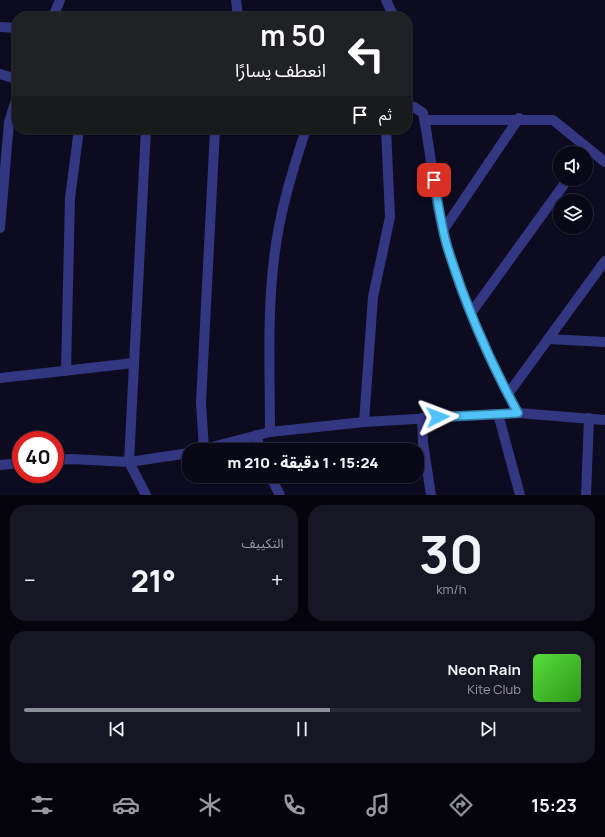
<!DOCTYPE html>
<html lang="ar">
<head>
<meta charset="utf-8">
<style>
  :root { --surface:#090817; --page:#171624; --text:#f1f3f6; --muted:#999aa1; --line:#292936; --accent:#8c9099 }
  body { margin:0; font-family:Manrope,"Noto Sans Arabic",sans-serif; background:var(--page); color:var(--text); direction:rtl; height:100vh; display:flex; flex-direction:column; font-size:15px; white-space:nowrap }
  * { box-sizing:border-box; margin:0 }
  p { font-size:13px; color:var(--muted) }
  .icon { flex:none; width:22px; height:22px; fill:none; stroke:currentColor; stroke-width:2; stroke-linecap:round; stroke-linejoin:round }
  .map { position:relative; height:495px; overflow:hidden; direction:ltr }
  .sheet { display:flex; flex-direction:column; gap:10px; padding:10px; background:#05040d; flex:1 }
  .sheet>* { flex:none }
  .top-card { position:absolute; left:12px; top:12px; width:400px; height:122px; border-radius:16px; box-shadow:0 1px 3px #0004,0 0 0 1px var(--line); direction:rtl; background:#202124; color:#fff; overflow:hidden }
  .buttons { position:absolute; left:553px; top:146px; display:grid; gap:8px }
  .buttons a { display:grid; place-items:center; width:40px; height:40px; border-radius:50%; background:var(--surface); box-shadow:0 1px 3px #0004,0 0 0 1px var(--line); font-size:20px }
  .speed { position:absolute; left:12px; top:431px; display:flex; gap:8px; font-size:20px; font-weight:700; text-align:center }
  .speed>* { display:grid; place-content:center; width:52px; height:52px; border-radius:50%; background:var(--surface); box-shadow:0 1px 3px #0004,0 0 0 1px var(--line); line-height:1 }
  .speed .limit { border:6px solid #d22; background:#fff; color:#111 }
  .pin { position:absolute; display:grid; place-items:center; width:34px; height:34px; color:#fff; margin:-17px; border-radius:8px; box-shadow:0 2px 6px #0006 }
  .me { position:absolute; width:44px; margin:-22px; rotate:87deg; stroke-linejoin:round; filter:drop-shadow(0 0 3px #0008) }
  .turn { display:flex; align-items:center; gap:14px; height:84px; padding:0 20px; font-size:18px }
  .turn .icon { width:52px; height:52px; stroke-width:2.5 }
  .turn b { display:block; font-size:28px; line-height:34px }
  .then { display:flex; align-items:center; height:38px; padding:0 20px; background:#0003; gap:8px; font-size:15px }
  .big { font-size:30px; font-weight:800; line-height:1.1 }
  .sheet .widget { flex:1; display:flex; flex-direction:column; justify-content:center; gap:6px; min-width:0; padding:0 14px; border-radius:16px; background:var(--page) }
  .sheet .dial { align-items:center; gap:0 }
  .dial b { font-size:52px; line-height:1 }
  .song { display:flex; align-items:center; gap:12px }
  .cover { width:48px; height:48px; border-radius:6px; background:linear-gradient(135deg,hsl(110 70% 55%),hsl(110 70% 35%)) }
  .played { height:4px; border-radius:2px; background:linear-gradient(90deg,var(--accent) 55%,var(--line) 55%) }
  .keys { display:flex; justify-content:space-around; direction:ltr }
  .heat { display:flex; justify-content:space-between; align-items:center; font-size:22px; direction:ltr }
  .sheet .tiles { flex:1; display:grid; gap:10px; grid-template-columns:1fr 1fr }
  .widget:last-child { grid-column:span 2 }
  .trip { position:absolute; left:182px; top:443px; width:242px; height:40px; border-radius:16px; background:var(--surface); box-shadow:0 1px 3px #0004,0 0 0 1px var(--line); font-weight:800; line-height:40px; text-align:center; direction:rtl }
  .menu { display:flex; height:64px; justify-content:space-around; align-items:center; background:#040309; color:var(--muted) }
  .menu .icon { width:28px; height:28px }
  .menu .active { color:var(--accent) }
  .menu b { font-size:18px; color:var(--text) }
  .map>svg:first-child { display:block }
  .lines { fill:none; stroke-linecap:round; stroke-linejoin:round }
  .minor { stroke:#333681; stroke-width:10 }
  .route-casing { stroke:#337fa1; stroke-width:10 }
  .route { stroke:#4fc3f7; stroke-width:7 }
</style>
</head>
<body>
<div class="map">
<svg width="605" height="495" viewBox="0 0 605 495">
  <rect width="100%" height="100%" fill="#0c0b1f"/>
  <g class="lines">
    <g class="minor">
      <polyline points="236,0 238,17"/>
      <polyline points="386,0 394,17"/>
      <polyline points="53,17 60,0"/>
      <polyline points="0,27 17,28"/>
      <polyline points="0,74 17,79"/>
      <path d="M407,107h7l9,6c9,44 11,89 24,132 17,59 42,115 71,168"/>
      <polyline points="424,120 553,120 605,162"/>
      <polyline points="0,228 9,122 17,97"/>
      <polyline points="444,229 519,118"/>
      <polyline points="471,313 568,179"/>
      <polyline points="548,339 605,342"/>
      <polyline points="66,371 70,198 79,129"/>
      <polyline points="0,378 134,363"/>
      <polyline points="508,394 605,261"/>
      <polyline points="498,414 520,495"/>
      <polyline points="422,418 423,443 431,495"/>
      <polyline points="364,422 373,297 390,217 386,129"/>
      <path d="M270,432c0,-58 -3,-116 4,-173 5,-45 18,-87 32,-130"/>
      <polyline points="256,435 261,450"/>
      <polyline points="204,449 201,403 215,129"/>
      <polyline points="200,450 270,432 364,422 518,413 605,420"/>
      <polyline points="55,460 71,459 129,462 189,453"/>
      <polyline points="0,465 21,463"/>
      <polyline points="270,476 280,495"/>
      <polyline points="146,495 129,462 146,129"/>
      <polyline points="586,495 589,418"/>
    </g>
  </g>
  <g class="lines">
    <defs>
      <path id="route" d="M434,180c4,22 7,45 13,66 18,58 42,114 71,167l-80,4"/>
    </defs>
    <use href="#route" class="route-casing"/>
    <use href="#route" class="route"/>
  </g>
</svg>
<div class="buttons">
<a><svg class="icon" aria-label="sound" viewBox="0 0 24 24"><path d="M4 9h4l5-4v14l-5-4H4zM17 9q2 3 0 6"/></svg></a>
<a><svg class="icon" aria-label="layers" viewBox="0 0 24 24"><path d="M12 4l9 5-9 5-9-5zM3 14l9 5 9-5"/></svg></a>
</div>
<div class="speed"><div class="limit">40</div></div>
<div class="pin" style="left:434px;top:180px;background:#d93025"><svg class="icon" aria-label="arrive" viewBox="0 0 24 24"><path d="M6 21V4h12l-3 4 3 4H6"/></svg></div>
<svg class="me" style="left:438px;top:417px" viewBox="-20 -20 40 40"><path d="M0-17L14 15 0 8-14 15z" fill="#4fc3f7" stroke="#fff" stroke-width="4"/></svg>
<div class="trip">15:24 · 1 دقيقة · 210 m</div>
<div class="top-card">
<div class="turn"><svg class="icon" aria-label="left" viewBox="0 0 24 24"><path d="M17 20v-9H6M10 6l-5 5 5 5"/></svg><div><b>50 m</b>انعطف يسارًا</div></div>
<div class="then">ثم<svg class="icon" aria-label="arrive" viewBox="0 0 24 24"><path d="M6 21V4h12l-3 4 3 4H6"/></svg></div>
</div>
</div>
<section class="sheet">
<div class="tiles">
<div class="widget dial"><b>30</b><p>km/h</p></div>
<div class="widget"><p>التكييف</p>
<div class="heat"><a>−</a><b class="big">21°</b><a>+</a></div>
</div>
<div class="widget">
<div class="song"><i class="cover"></i><div><b>Neon Rain</b><p>Kite Club</p></div></div>
<div class="played"></div>
<div class="keys"><svg class="icon" aria-label="previous" viewBox="0 0 24 24"><path d="M18 5L8 12l10 7zM5 5v14"/></svg><svg class="icon" aria-label="pause" viewBox="0 0 24 24"><path d="M8 5v14M16 5v14"/></svg><svg class="icon" aria-label="next" viewBox="0 0 24 24"><path d="M6 5l10 7-10 7zM19 5v14"/></svg></div>
</div>
</div>
</section>
<nav class="menu">
<b>15:23</b>
<svg class="icon active" aria-label="directions" viewBox="0 0 24 24"><path d="M12 3l9 9-9 9-9-9zM9 14v-3h6M13 9l2 2-2 2"/></svg>
<svg class="icon" aria-label="music" viewBox="0 0 24 24"><path d="M9 18V5l10-2v13"/><circle cx="6" cy="18" r="3"/><circle cx="16" cy="16" r="3"/></svg>
<svg class="icon" aria-label="phone" viewBox="0 0 24 24"><path d="M5 4h4l2 5-3 2q2 4 5 5l2-3 5 2v4C11 20 4 13 5 4z"/></svg>
<svg class="icon" aria-label="climate" viewBox="0 0 24 24"><path d="M12 3v18M4 7l16 10M4 17L20 7"/></svg>
<svg class="icon" aria-label="car" viewBox="0 0 24 24"><path d="M5 17H2v-5l4-1 3-4h7l3 4 3 1v5h-3M9 17h6M6 11h13"/><circle cx="7" cy="17" r="2"/><circle cx="17" cy="17" r="2"/></svg>
<svg class="icon" aria-label="filters" viewBox="0 0 24 24"><path d="M4 7h16M4 17h16"/><circle cx="9" cy="7" r="2"/><circle cx="15" cy="17" r="2"/></svg>
</nav>
</body>
</html>
